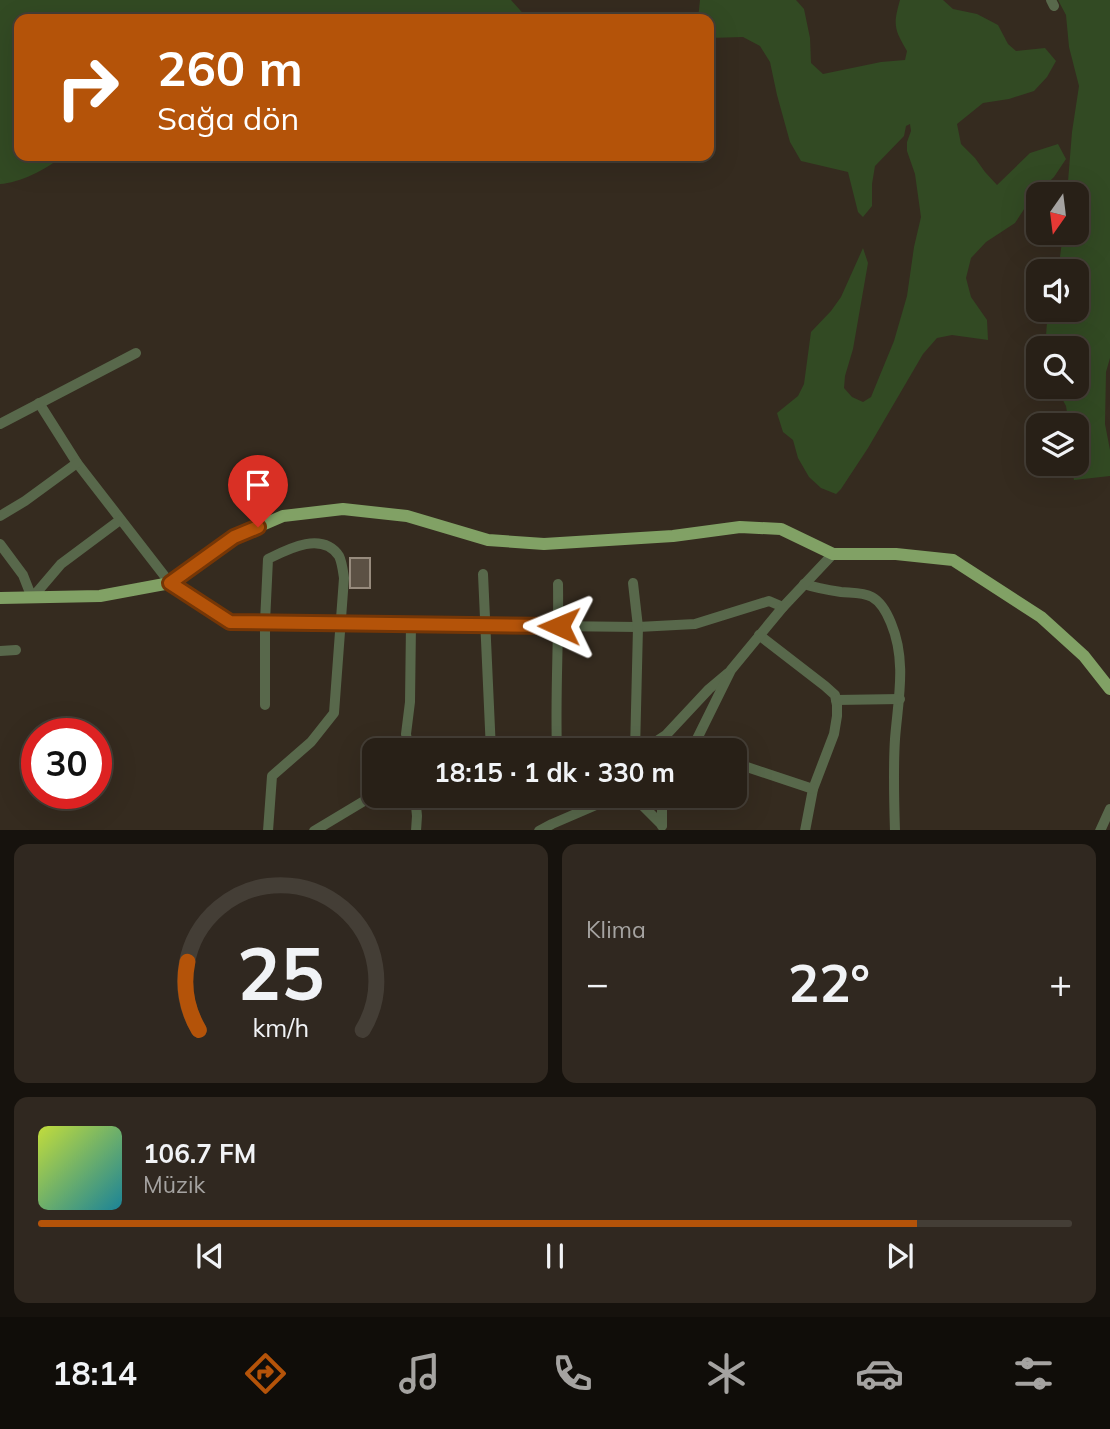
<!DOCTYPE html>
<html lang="tr">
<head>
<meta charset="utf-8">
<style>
  :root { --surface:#282017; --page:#302820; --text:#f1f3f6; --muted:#a5a3a1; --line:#443e36; --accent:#b45309 }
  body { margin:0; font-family:Mulish,sans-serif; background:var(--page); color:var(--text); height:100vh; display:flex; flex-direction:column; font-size:26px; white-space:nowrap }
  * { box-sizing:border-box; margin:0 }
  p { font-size:23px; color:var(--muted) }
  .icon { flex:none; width:38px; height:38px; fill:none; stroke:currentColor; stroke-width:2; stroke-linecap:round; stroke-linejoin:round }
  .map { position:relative; height:830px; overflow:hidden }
  .panel { display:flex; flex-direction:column; gap:14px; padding:14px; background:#16120d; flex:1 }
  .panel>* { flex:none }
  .top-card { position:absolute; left:14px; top:14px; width:700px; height:147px; border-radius:14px; box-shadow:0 7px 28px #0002,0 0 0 2px var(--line); background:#b45309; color:#fff; overflow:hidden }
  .needle { width:46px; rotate:194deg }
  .controls { position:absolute; left:1026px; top:182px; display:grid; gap:14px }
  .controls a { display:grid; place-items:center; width:63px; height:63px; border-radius:14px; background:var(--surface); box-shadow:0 7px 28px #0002,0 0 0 2px var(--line); font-size:35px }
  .speed { position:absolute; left:21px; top:718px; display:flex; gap:14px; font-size:35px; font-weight:700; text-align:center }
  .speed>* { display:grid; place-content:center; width:91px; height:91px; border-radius:50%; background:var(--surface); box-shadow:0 7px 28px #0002,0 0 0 2px var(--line); line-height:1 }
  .speed .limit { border:10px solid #d22; background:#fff; color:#111 }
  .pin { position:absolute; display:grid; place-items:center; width:60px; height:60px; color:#fff; margin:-72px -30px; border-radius:50% 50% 50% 0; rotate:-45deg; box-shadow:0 0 7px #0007 }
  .pin .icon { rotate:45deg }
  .me { position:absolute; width:77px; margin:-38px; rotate:271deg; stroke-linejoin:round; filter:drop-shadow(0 0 5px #0008) }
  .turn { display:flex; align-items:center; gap:24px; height:147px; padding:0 28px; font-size:32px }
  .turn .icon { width:91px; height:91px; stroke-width:2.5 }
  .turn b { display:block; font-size:49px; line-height:60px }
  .big { font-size:52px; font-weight:700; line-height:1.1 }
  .panel .tile { flex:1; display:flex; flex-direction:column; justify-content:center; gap:10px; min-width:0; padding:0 24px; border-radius:14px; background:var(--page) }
  .panel .dial { align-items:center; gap:0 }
  .dial svg { height:182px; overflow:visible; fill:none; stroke:var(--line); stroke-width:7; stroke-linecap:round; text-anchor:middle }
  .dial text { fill:var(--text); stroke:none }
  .song { display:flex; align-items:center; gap:21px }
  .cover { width:84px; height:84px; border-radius:10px; background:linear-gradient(135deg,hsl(70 70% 55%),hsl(190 70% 35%)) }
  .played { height:7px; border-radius:4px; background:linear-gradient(90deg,var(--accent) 85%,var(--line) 85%) }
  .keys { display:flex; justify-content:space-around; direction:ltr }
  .heat { display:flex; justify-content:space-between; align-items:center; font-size:38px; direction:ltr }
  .panel .tiles { flex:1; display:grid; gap:14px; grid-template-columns:1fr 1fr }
  .tile:last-child { grid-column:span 2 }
  .trip { position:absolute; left:362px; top:738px; width:385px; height:70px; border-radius:14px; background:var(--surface); box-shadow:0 7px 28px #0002,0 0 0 2px var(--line); font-weight:700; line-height:70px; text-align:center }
  .menu { display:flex; height:112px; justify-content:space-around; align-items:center; background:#100d09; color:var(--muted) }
  .menu .icon { width:49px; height:49px }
  .menu .on { color:var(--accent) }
  .menu b { font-size:32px; color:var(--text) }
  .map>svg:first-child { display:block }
  .green { fill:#324a23 }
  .building { fill:#5c5144; stroke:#978b7d; stroke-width:2 }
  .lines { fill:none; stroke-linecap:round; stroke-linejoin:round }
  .minor { stroke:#58684b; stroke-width:10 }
  .major { stroke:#81a165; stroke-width:12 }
  .route-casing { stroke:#753606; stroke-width:18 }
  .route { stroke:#b45309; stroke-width:12 }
</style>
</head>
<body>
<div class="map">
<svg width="1110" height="831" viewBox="0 0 1110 831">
  <rect width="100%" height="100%" fill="#352b1f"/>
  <g class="green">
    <path d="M0,0h511l17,19h-509v137h43c-14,13 -43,27 -62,28z"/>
    <path d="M700,0h96l8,9 6,29 1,25 12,11 58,-12 24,-2 2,-9c-13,-22 -14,-26 -7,-51h43l10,9 24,5 21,11 10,19 8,7 29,-3 11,13 -9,16 -13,14 -25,8 -26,4 -26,21 4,20 14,14 10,14 12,13 33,-32 28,-9 8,15 -12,18 -24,23 -15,23 -29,19 -15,16 -5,20 5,19 16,23 1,20 -36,-5 -15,3 -14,16 -55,94 -27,41 -5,5 -15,-6 -12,-11 -11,-19 -5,-18 -10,-8 -6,-19 21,-17 6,-12 7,-52 20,-21 10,-14 22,-49 5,15 -15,86 -8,27 -1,12 8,9 11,5 8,-5 23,-56 13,-45 7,-49 7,-30 -6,-43 -8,-23v-9l4,-11 -1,-7 -4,2 -2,10 -29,30 -3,18v22l-9,11 -5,-5 -10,-40 -47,-11 -11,-19 -13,-47 -7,-33 -10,-16 -17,-9 -34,1v-19h-11z"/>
    <polygon points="1058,0 1110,0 1110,358 1106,372 1105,424 1110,450 1110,476 1074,480 1071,464 1076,464 1076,425 1069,425 1066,406 1056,387 1076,387 1076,348 1045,348 1048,310 1076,310 1076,271 1057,271 1060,257 1063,233 1076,233 1076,194 1067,194 1072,132 1079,86 1069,47 1066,15"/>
  </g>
  <rect class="building" x="350" y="558" width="20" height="30"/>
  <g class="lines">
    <g class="minor">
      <polyline points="1051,0 1054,6"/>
      <polyline points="39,403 77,463 170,583 230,622 638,627 695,624 769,601 783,607"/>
      <polyline points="0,424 136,353"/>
      <polyline points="0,516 25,501 77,463"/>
      <polyline points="0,544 23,575 32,598 61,564 120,520"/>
      <polyline points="483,574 491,751"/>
      <polyline points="633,583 638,627 635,751"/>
      <path d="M804,584c12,4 24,6 37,8 10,1 22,0 31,5 9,5 15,16 19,26 16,38 7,77 4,116 -2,31 -1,61 0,92"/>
      <polyline points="759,635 825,686 835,695 837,705 837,716 834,734 813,789 805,831"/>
      <polyline points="0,651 16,650"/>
      <polyline points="836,700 900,699"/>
      <path d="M265,705v-83l3,-63c20,-10 54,-28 71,-3 3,6 4,15 5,22l-10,135 -23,29 -39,34 -4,55"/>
      <polyline points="409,751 406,734 410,702 411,624"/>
      <path d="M557,751c-2,-56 2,-111 1,-167"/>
      <polyline points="642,751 666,735 709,689 728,673"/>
      <polyline points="691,751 731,670 783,607 833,554"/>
      <polyline points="735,763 813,789"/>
      <polyline points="415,796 417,816 416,831"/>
      <polyline points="633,796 662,825"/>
      <polyline points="662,796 662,826"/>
      <polyline points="314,831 374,795"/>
      <polyline points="539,831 552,824 617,796"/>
      <polyline points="1100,831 1110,809"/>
    </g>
    <polyline class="major" points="0,598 100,596 170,583 234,537 283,516 343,509 407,516 488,540 544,544 673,536 740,527 781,529 833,554 896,554 953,560 1041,617 1084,656 1110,689"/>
  </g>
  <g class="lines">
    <defs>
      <polyline id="route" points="258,527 234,537 170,583 230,622 559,626"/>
    </defs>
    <use href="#route" class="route-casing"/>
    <use href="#route" class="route"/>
  </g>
</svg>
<div class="controls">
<a><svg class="needle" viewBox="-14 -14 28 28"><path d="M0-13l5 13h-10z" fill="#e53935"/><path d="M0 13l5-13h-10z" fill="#a5a3a1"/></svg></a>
<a><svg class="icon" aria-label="sound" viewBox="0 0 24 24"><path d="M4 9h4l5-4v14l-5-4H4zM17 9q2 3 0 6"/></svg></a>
<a><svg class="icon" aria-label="search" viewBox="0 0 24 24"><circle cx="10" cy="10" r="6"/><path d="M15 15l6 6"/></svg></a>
<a><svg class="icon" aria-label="layers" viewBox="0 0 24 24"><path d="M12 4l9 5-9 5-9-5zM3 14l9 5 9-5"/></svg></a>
</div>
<div class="speed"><div class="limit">30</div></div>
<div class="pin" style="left:258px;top:527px;background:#d93025"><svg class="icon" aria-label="arrive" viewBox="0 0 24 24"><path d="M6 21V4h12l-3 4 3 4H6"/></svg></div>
<svg class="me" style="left:559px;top:626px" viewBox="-20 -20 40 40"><path d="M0-17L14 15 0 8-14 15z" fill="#b45309" stroke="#fff" stroke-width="4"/></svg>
<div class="trip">18:15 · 1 dk · 330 m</div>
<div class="top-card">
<div class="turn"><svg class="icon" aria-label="right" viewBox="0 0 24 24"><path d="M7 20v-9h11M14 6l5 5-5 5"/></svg><div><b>260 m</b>Sağa dön</div></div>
</div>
</div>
<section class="panel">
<div class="tiles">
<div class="tile dial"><svg viewBox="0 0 100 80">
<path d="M14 69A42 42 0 1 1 86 69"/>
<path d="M14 69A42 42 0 0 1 9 39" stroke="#b45309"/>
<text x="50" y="56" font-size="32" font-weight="700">25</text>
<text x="50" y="72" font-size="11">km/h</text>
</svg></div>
<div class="tile"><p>Klima</p>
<div class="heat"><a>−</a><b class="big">22°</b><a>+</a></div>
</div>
<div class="tile">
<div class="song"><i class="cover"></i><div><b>106.7 FM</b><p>Müzik</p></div></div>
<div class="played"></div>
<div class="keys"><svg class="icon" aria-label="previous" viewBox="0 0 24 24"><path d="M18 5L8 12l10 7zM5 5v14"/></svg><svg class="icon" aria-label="pause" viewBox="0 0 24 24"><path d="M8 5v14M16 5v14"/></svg><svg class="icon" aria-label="next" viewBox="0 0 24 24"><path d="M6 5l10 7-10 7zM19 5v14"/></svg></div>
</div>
</div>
</section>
<nav class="menu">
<b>18:14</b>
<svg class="icon on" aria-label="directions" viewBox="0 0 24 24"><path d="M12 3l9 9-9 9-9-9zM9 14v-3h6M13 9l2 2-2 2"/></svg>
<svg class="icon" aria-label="music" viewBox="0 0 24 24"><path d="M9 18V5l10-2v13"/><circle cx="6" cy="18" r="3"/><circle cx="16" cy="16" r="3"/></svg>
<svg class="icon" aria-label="phone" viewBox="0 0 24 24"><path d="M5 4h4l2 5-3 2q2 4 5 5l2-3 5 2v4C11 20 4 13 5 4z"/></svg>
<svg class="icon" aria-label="climate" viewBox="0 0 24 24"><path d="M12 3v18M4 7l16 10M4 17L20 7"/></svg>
<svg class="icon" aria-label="car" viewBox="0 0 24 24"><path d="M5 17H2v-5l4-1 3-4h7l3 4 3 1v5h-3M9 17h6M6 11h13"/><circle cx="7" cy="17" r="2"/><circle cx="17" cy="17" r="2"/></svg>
<svg class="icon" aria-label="filters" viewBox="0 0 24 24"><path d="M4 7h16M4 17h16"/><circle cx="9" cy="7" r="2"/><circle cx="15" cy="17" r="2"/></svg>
</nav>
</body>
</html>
